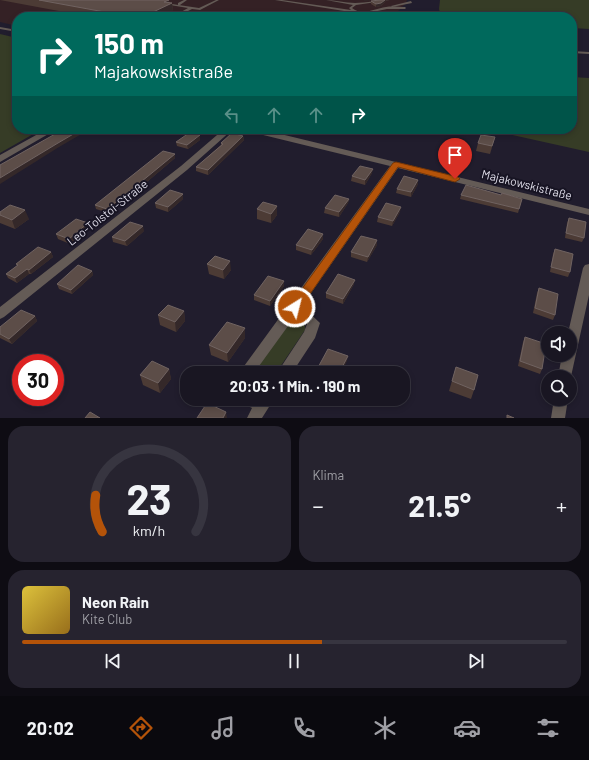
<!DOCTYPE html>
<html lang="de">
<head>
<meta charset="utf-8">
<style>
  :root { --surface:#191622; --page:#26232f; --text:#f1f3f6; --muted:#9f9fa5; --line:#373540; --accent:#b45309 }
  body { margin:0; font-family:Barlow,sans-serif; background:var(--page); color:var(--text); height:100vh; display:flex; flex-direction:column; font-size:15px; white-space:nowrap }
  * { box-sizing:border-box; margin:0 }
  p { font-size:13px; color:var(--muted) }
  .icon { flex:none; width:22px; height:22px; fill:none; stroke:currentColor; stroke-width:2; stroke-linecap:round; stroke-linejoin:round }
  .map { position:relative; height:418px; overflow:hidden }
  .panel { display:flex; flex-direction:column; gap:8px; padding:8px; background:#0e0c13; flex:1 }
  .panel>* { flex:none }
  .top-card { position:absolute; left:12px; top:12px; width:565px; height:122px; border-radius:16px; box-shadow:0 2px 6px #0003,0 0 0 1px var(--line); background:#00695c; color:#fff; overflow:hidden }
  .buttons { position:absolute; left:541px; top:326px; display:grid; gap:8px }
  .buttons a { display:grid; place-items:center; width:36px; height:36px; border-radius:50%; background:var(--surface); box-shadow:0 2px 6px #0003,0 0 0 1px var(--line); font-size:20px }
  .speed { position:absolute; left:12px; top:354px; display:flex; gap:8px; font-size:20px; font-weight:700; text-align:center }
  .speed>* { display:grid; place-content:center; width:52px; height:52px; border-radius:50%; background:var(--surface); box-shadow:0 2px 6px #0003,0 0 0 1px var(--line); line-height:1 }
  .speed .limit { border:6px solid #d22; background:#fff; color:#111 }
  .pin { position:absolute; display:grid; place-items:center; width:34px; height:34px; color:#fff; margin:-41px -17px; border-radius:50% 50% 50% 0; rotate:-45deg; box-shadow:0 0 4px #0007 }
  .pin .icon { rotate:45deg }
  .me { position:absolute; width:44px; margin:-22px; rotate:36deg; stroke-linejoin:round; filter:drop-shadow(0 0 3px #0008) }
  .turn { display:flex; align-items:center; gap:14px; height:84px; padding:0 16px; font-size:18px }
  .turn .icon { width:52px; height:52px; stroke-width:2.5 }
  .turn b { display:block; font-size:28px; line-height:34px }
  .lanes { display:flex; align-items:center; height:38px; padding:0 16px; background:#0003; justify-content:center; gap:20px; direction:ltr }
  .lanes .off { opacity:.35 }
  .big { font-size:30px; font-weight:700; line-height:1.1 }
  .panel .tile { flex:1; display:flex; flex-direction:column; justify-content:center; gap:6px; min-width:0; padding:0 14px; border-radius:16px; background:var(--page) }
  .panel .dial { align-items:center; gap:0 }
  .dial svg { height:104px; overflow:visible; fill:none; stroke:var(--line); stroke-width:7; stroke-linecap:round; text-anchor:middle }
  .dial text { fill:var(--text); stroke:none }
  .song { display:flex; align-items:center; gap:12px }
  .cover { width:48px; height:48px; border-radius:6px; background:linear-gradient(135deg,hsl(50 70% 55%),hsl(40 70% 35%)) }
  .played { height:4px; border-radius:2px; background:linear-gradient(90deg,var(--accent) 55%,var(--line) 55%) }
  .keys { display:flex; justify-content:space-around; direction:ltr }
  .heat { display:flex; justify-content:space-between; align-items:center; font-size:22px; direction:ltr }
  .panel .tiles { flex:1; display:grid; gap:8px; grid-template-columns:1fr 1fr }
  .tile:last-child { grid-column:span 2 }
  .trip { position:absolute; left:180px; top:366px; width:230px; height:40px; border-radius:16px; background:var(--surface); box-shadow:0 2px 6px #0003,0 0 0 1px var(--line); font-weight:700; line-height:40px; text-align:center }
  .dock { display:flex; height:64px; justify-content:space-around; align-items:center; background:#0a090e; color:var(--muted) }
  .dock .icon { width:28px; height:28px }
  .dock .active { color:var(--accent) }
  .dock b { font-size:18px; color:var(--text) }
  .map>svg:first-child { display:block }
  .commercial { fill:#342125 }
  .green { fill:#363c26 }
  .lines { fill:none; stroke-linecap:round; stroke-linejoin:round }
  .service { fill:#645b56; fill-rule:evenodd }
  .minor { fill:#645b56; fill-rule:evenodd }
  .wall { fill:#4c3b35 }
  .shaded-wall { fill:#342829 }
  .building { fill:#5c4d48; stroke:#706361 }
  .route { fill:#b45309; stroke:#753606 }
  .labels { text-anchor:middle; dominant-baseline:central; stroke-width:4; stroke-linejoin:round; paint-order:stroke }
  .street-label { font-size:12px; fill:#dfdde9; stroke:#171423 }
</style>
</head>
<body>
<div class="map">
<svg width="589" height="418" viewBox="0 0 589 418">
  <rect width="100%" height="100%" fill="#211d2d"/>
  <polygon class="commercial" points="0,0 407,0 406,3 393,16 384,17 17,17 17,26 0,22"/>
  <g class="green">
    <polygon points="440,0 589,0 589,29 572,28 572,17 441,17 439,9"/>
    <polygon points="0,34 17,38 17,129 42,129 0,153"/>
    <polygon points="572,77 589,78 589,152 485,129 572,129"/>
    <polygon points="291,320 301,321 305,325 305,330 276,373 251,373"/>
  </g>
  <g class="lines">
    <g class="service">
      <polygon points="184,0 187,0 180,5 178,5 178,3"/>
      <polygon points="216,0 219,0 200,10 192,9 176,17 172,17 188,8 164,4 165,3 199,8"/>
      <path d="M275,0h7l69,10 -2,-2 4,-3 -27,-5c9,0 19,3 29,3 12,0 23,-3 35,-3l-34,5 -4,3c10,8 22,1 34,-1 6,-1 13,0 19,0l1,1 -1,1h-18l-24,5z"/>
      <polygon points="411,1 412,3 392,7 391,6"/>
      <path d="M330,12l26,4 43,-4 1,1 -1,1c-16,1 -32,4 -48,3 -9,0 -17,-4 -25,-2l1,2h-4v-3z"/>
      <polygon points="0,27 17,30 17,32 0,29"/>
      <polygon points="572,51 589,52 589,54 572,53"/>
    </g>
    <g class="minor">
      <polygon points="47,129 57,129 0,162 0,155"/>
      <polygon points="224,129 233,129 187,170 4,317 0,319 0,307 181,166"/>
      <polygon points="246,129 260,129 589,209 589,215 398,168 302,306 320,323 315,338 292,373 277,373 304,332 307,324 296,315 254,373 239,373 390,166 247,131"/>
      <polygon points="589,264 589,295 570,381 570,377 558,377 562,355 570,355 570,333 568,333 583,268 585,265"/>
      <polygon points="240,399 274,399 262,418 247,418 252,408 242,403"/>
      <polygon points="554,399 568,399 565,418 551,418"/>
    </g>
  </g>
  <g class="wall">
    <polygon points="0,0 169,0 169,3 172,3 173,11 161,17 91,17"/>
    <polygon points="380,0 386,0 385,2 381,6 376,7 371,4 371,1"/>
    <polygon points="243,136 244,140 208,175 196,171 196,167 221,145 221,143"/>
    <polygon points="495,137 490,154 476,151 478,143"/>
    <polygon points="200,140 188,149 177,146 176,142"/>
    <polygon points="175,154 175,158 148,181 108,213 96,209 95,205"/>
    <polygon points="372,173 365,185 351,181 352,176"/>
    <polygon points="418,184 411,197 396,193 397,189"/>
    <polygon points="461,195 501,195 522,199 518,213 460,199"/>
    <polygon points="183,199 168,212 156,208 155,203"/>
    <polygon points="349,199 348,203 339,217 324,213 325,208"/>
    <polygon points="277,206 277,215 271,223 257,219 257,209"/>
    <polygon points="0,212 29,219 15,229 0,223"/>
    <polygon points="400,212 392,226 377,222 378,217"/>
    <polygon points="569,218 584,238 582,242 565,238 567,223"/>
    <polygon points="88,223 89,228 70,244 58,239 56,234"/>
    <polygon points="144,231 127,246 113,242 112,237"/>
    <polygon points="323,239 311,255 296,250 296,245"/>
    <polygon points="377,245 367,262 351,257 351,252"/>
    <polygon points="555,249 570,272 568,277 550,272 553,254"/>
    <polygon points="51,252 53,257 31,274 29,274 17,283 8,278 6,274 17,266 16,264"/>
    <polygon points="207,264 231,270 224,279 209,274"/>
    <polygon points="92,271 93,275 72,294 59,289 57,284"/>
    <polygon points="284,281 284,286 270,306 254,300 254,295"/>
    <polygon points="354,284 343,304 326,298 326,293"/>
    <polygon points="539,288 555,315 553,320 533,313 537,293"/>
    <polygon points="184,311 185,321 176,332 160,325 158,315"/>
    <polygon points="35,316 37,321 12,344 0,338 0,327"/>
    <polygon points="525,337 542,369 540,374 518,366 523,342"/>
    <polygon points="245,338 228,362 211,355 209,345"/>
    <polygon points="456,367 474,390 471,399 449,391"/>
    <polygon points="169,369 171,379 160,393 143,385 140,375"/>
  </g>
  <g class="shaded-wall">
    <polygon points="169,0 169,5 172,3 173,11 161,17 152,17 151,13 164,2"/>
    <polygon points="364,0 374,0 364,1"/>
    <polygon points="385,0 386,0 385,2 381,6 376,7 376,4"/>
    <polygon points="143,12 144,17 132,17"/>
    <polygon points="82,129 90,129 59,147 0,184 0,178 58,143"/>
    <polygon points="200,135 200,140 188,149 187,145"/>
    <polygon points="243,136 244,140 208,175 208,170"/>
    <polygon points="175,154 175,158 148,181 108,213 107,209"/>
    <polygon points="373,169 372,173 365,185 365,180"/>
    <polygon points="418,180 418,184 411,197 411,192"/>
    <polygon points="183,194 183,199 168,212 168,207"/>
    <polygon points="349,199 348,203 339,217 339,212"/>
    <polygon points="277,206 277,215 271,223 271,214"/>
    <polygon points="401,207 400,212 392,226 393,221"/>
    <polygon points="25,210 29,219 15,229 12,220"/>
    <polygon points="88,223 89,228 70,244 69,239"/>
    <polygon points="143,226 144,231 127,246 125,241"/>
    <polygon points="323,234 323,239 311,255 312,250"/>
    <polygon points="377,240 377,245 367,262 368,257"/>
    <polygon points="51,252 53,257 31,274 29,270"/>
    <polygon points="230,261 231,270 224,279 223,270"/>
    <polygon points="27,269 29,274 17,283 15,278"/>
    <polygon points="92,271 93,275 72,294 71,290"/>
    <polygon points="355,280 354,284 343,304 343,299"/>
    <polygon points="284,281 284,286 270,306 270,301"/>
    <polygon points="184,311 185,321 176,332 175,322"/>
    <polygon points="35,316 37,321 12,344 9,339"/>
    <polygon points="245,328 245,338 228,362 227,353"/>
    <polygon points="348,356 347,361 341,373 339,373"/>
    <polygon points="169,369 171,379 160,393 158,383"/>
    <polygon points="226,412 227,418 223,418"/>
  </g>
  <g class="building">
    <polygon points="39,0 169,0 164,2 172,3 151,13 143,12 132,17"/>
    <polygon points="380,0 385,0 381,3 376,4 371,1"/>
    <polygon points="64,129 82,129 58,143 0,178 0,165"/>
    <polygon points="189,133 200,135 187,145 176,142"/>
    <polygon points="232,133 243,136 208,170 196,167 223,144 221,143"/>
    <polygon points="481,135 495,137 492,146 478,143"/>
    <polygon points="163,151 175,154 147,177 107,209 95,205"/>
    <polygon points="360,166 373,169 365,180 352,176"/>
    <polygon points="404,176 418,180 411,192 397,189"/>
    <polygon points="466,185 501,195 502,193 522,199 519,209 461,195"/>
    <polygon points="170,190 183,194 168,207 155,203"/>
    <polygon points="335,195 349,199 339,212 325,208"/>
    <polygon points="263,202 277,206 271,214 257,209"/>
    <polygon points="386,203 401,207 393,221 378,217"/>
    <polygon points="10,205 25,210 12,220 0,215 0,212"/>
    <polygon points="569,218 586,222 584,238 566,233"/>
    <polygon points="76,219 88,223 69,239 56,234"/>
    <polygon points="130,222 143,226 125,241 112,237"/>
    <polygon points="308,229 323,234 312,250 296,245"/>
    <polygon points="361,236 377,240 368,257 351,252"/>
    <polygon points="38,247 51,252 29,270 27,269 15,278 6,274 18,265 16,264"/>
    <polygon points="555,249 573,254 570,272 551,267"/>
    <polygon points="215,256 230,261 223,270 207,264"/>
    <polygon points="78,265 92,271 71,290 57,284"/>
    <polygon points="338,274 355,280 343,299 326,293"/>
    <polygon points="268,276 284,281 270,301 254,295"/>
    <polygon points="539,288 558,294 555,315 535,308"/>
    <polygon points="168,305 184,311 175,322 158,315"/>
    <polygon points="21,310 35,316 9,339 0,334 0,327"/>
    <polygon points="227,322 245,328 227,353 209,345"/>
    <polygon points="525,337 546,344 542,369 520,361"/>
    <polygon points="328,349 348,356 339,373 315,373"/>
    <polygon points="152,361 169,369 158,383 140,375"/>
    <polygon points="456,367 478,375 474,390 452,381"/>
    <polygon points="207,403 226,412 223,418 197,418"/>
    <polygon points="90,412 100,418 85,418"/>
    <polygon points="507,415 514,418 507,418"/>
  </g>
  <polygon class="route" points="396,162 458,177 460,179 455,182 398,167 299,310 291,310 289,307 291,304 393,163"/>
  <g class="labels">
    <g class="street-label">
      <text transform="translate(527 184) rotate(14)">Majakowskistraße</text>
      <text transform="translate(107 212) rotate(-38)">Leo-Tolstoi-Straße</text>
    </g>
  </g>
</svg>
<div class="buttons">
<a><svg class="icon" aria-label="sound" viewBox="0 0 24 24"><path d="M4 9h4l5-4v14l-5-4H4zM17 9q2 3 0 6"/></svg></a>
<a><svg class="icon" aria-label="search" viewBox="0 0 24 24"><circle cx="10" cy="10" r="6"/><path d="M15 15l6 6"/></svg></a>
</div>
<div class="speed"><div class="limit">30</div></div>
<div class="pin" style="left:455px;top:179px;background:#d93025"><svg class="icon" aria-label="arrive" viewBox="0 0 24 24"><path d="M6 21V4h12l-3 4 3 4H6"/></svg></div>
<svg class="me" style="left:295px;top:307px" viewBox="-20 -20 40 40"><circle r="17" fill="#b45309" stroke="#fff" stroke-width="3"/><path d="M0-11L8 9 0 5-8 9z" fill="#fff"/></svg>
<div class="trip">20:03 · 1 Min. · 190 m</div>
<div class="top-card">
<div class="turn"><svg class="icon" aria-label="right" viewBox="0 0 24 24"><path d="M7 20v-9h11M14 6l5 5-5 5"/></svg><div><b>150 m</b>Majakowskistraße</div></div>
<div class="lanes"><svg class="icon off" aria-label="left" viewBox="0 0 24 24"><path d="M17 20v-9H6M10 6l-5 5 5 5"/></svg><svg class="icon off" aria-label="ahead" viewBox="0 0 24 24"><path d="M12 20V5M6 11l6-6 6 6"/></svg><svg class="icon off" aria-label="ahead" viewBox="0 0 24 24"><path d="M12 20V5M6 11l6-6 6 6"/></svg><svg class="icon" aria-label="right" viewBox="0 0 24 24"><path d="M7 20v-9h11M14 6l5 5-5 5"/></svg></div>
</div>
</div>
<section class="panel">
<div class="tiles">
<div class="tile dial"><svg viewBox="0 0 100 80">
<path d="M14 69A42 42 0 1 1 86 69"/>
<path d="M14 69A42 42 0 0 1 9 41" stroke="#b45309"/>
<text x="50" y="56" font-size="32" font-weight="700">23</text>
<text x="50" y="72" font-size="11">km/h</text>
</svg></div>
<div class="tile"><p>Klima</p>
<div class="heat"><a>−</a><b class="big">21.5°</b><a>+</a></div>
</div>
<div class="tile">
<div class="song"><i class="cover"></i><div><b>Neon Rain</b><p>Kite Club</p></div></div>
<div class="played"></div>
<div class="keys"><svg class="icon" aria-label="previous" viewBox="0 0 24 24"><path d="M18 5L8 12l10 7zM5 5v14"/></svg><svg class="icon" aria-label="pause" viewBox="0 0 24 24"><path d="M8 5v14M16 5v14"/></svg><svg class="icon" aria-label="next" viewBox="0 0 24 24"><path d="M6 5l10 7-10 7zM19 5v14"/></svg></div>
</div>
</div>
</section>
<nav class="dock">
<b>20:02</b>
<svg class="icon active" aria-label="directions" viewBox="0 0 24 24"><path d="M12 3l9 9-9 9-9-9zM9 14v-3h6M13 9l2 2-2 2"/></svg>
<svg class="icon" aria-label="music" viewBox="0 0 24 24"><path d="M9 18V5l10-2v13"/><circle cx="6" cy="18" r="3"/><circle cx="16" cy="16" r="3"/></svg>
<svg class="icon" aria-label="phone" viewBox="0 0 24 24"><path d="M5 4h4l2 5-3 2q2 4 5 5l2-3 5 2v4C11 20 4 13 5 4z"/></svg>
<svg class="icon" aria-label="climate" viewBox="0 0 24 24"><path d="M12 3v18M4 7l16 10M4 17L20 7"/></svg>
<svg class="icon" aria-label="car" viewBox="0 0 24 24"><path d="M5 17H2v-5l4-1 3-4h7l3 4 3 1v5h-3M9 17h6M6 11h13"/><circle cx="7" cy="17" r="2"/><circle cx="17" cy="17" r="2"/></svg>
<svg class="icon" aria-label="filters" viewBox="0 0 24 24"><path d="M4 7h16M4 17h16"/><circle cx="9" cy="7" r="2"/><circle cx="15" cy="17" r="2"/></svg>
</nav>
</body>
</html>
